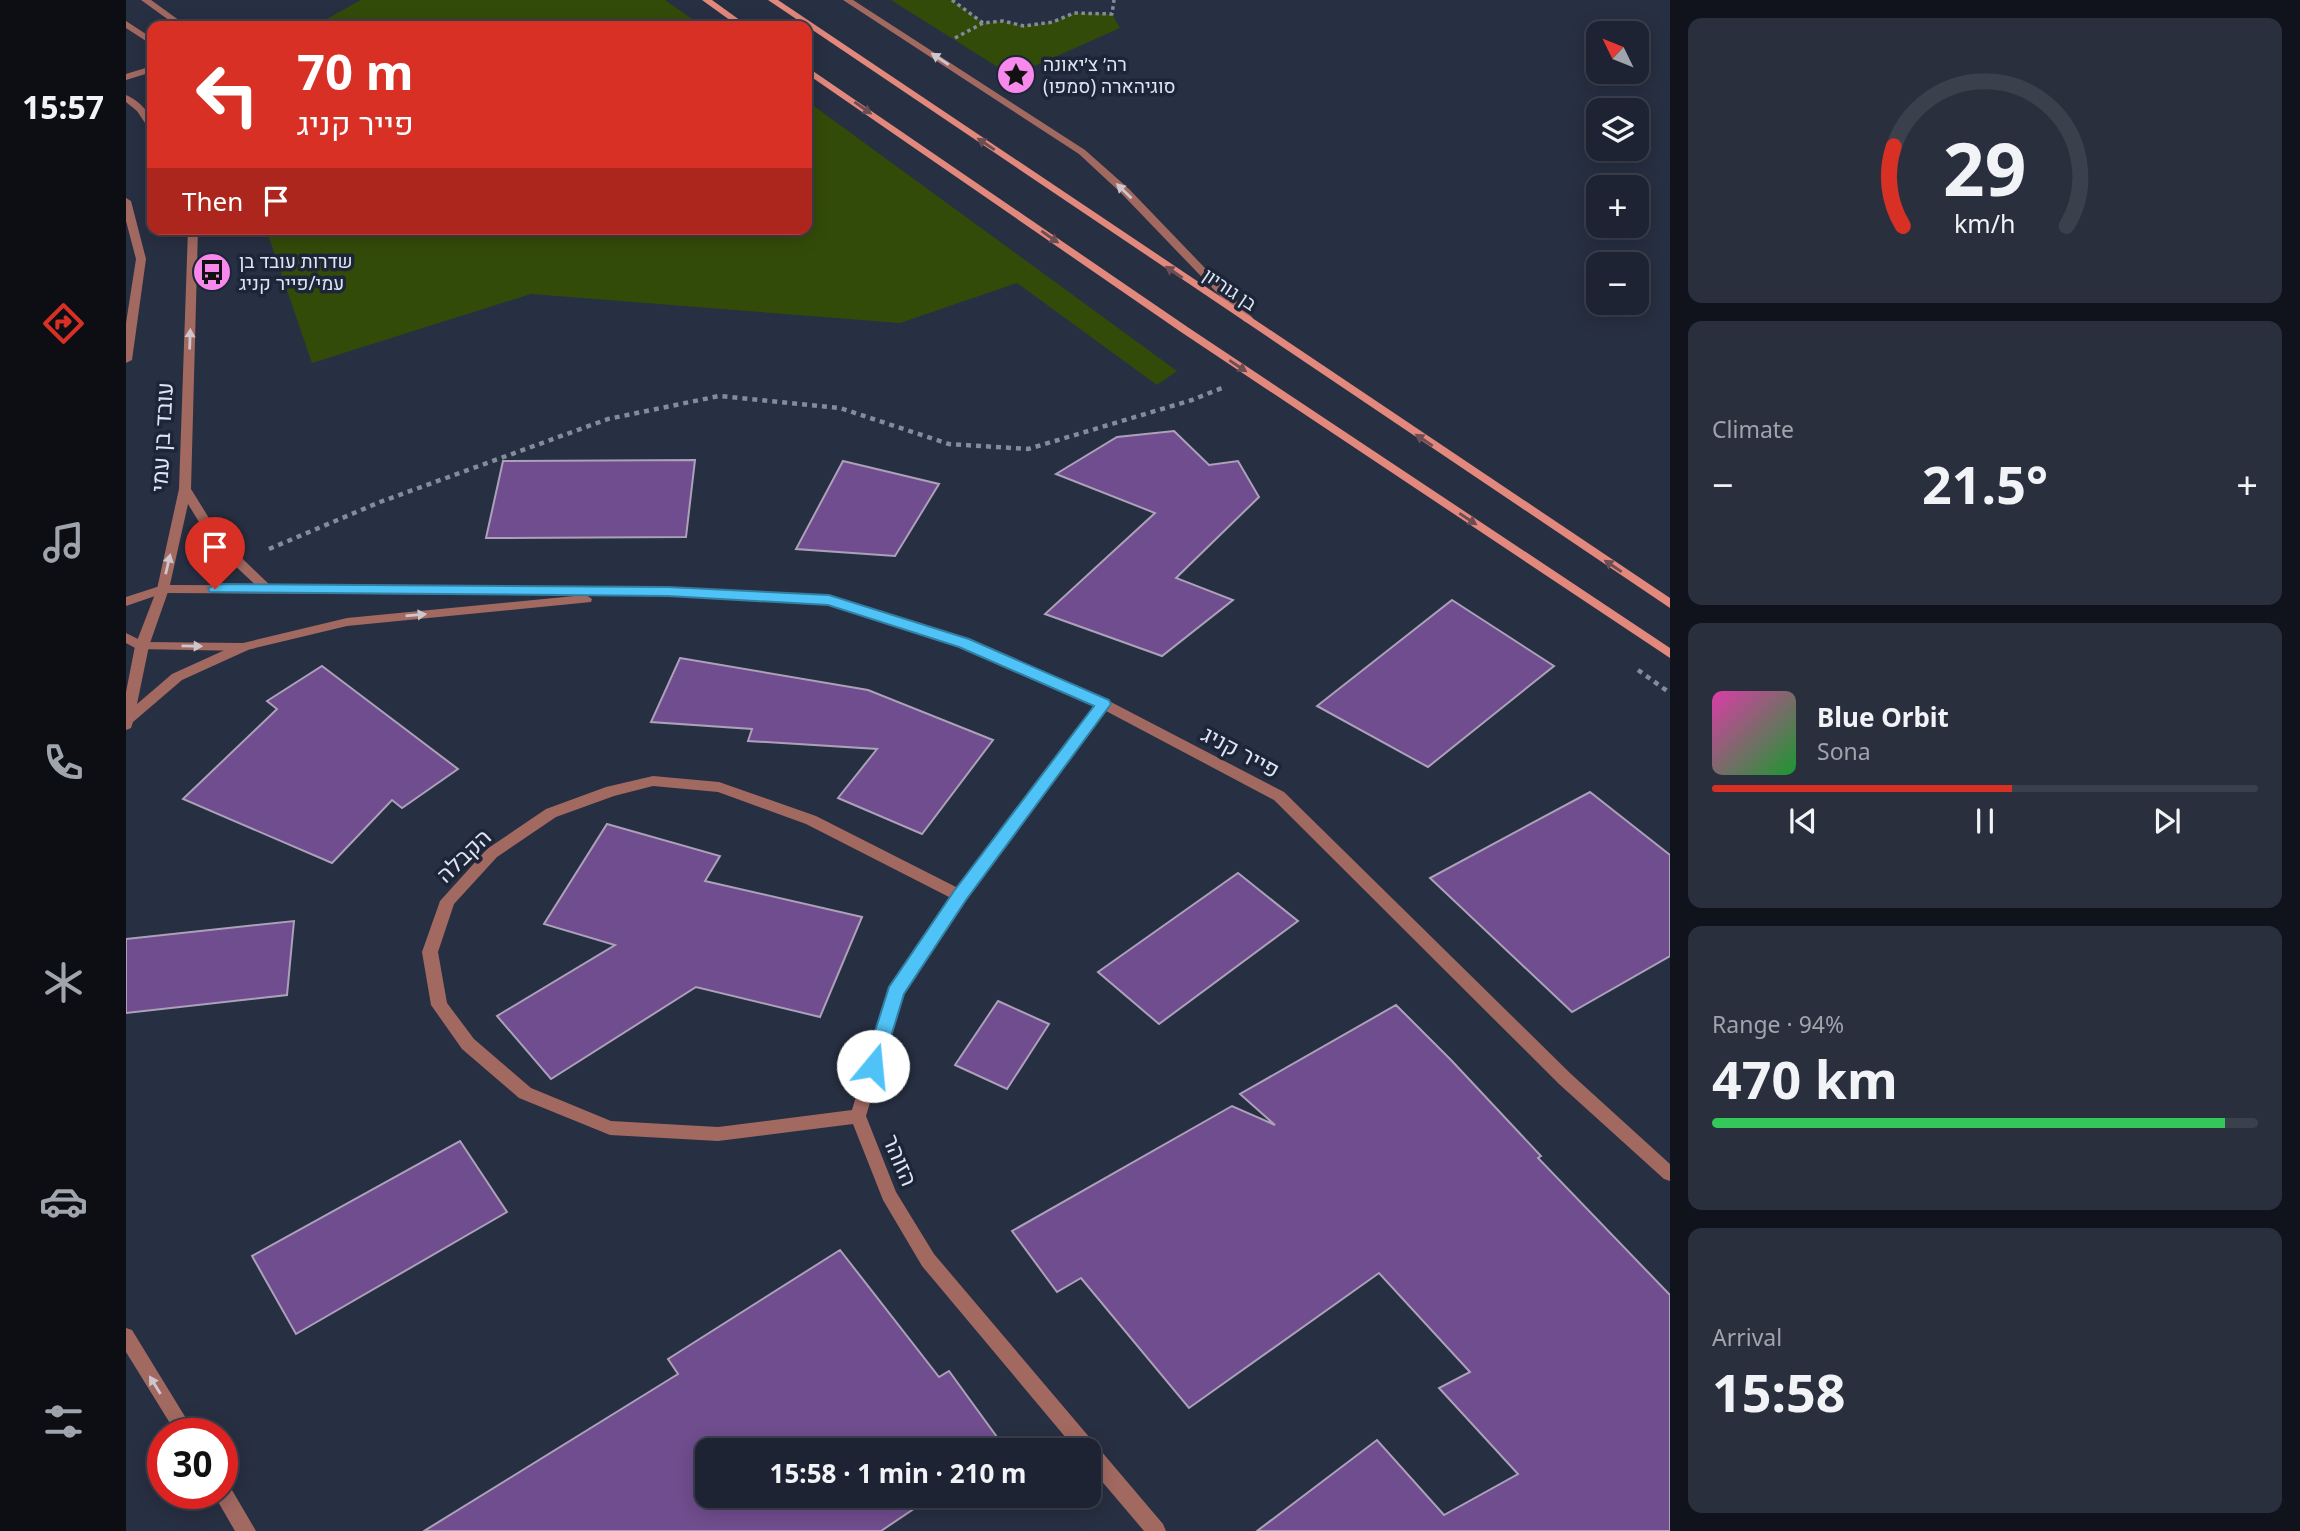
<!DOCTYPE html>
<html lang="en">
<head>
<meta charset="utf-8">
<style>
  :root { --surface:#1d2332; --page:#2a2f3e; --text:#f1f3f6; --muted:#a0a4ac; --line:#3b404d; --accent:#d93025 }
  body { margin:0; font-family:"Noto Sans",Heebo,sans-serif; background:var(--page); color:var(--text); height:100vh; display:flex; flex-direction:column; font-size:26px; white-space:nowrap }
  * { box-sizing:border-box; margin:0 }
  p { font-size:23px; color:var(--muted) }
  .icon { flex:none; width:38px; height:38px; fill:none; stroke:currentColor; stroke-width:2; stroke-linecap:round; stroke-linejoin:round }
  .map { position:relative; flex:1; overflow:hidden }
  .side { display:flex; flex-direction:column; gap:18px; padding:18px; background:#10131c; width:630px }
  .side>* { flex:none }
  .banner { position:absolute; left:21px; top:21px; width:665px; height:214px; border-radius:14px; box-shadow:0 4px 18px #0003,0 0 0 2px var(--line); background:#d93025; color:#fff; overflow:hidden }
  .needle { width:46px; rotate:313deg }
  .buttons { position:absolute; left:1460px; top:21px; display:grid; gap:14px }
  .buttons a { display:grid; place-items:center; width:63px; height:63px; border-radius:14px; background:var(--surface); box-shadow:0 4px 18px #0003,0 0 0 2px var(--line); font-size:35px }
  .speed { position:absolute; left:21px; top:1418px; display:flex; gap:14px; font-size:35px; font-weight:700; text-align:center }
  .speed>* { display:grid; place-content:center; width:91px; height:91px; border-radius:50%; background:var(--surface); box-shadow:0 4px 18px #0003,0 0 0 2px var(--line); line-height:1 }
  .speed .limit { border:10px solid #d22; background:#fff; color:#111 }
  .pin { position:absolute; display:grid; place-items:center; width:60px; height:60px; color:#fff; margin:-72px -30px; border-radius:50% 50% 50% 0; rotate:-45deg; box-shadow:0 0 7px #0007 }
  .pin .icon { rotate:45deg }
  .me { position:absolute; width:77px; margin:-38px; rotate:17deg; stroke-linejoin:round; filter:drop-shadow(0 0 5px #0008) }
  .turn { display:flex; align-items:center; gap:24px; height:147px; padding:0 35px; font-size:32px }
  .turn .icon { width:91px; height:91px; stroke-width:2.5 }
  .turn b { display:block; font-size:49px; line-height:60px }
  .then { display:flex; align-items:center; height:66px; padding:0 35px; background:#0003; gap:14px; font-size:26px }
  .big { font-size:52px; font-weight:700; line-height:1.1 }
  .side .card { flex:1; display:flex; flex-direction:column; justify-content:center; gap:10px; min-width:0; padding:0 24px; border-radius:14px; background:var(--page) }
  .side .dial { align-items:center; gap:0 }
  .dial svg { height:182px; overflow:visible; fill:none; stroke:var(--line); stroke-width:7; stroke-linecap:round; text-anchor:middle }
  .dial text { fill:var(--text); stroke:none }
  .song { display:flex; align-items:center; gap:21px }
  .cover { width:84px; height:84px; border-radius:10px; background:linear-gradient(135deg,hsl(320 70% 55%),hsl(130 70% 35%)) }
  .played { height:7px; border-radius:4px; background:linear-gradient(90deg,var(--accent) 55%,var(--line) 55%) }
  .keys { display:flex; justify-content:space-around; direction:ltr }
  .heat { display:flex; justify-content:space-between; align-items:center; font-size:38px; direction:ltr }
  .charge { height:10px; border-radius:5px; background:linear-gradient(90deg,#34c759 94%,var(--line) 0) }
  .trip { position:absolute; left:569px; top:1438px; width:406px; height:70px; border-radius:14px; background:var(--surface); box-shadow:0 4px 18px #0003,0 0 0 2px var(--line); font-weight:700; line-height:70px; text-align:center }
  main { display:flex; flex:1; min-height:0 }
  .dock { display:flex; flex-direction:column; width:126px; justify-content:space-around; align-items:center; background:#0c0e14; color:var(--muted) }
  .dock .icon { width:49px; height:49px }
  .dock .on { color:var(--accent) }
  .dock b { font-size:32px; color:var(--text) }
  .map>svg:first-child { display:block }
  .green { fill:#334b09 }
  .building { fill:#704d8e; stroke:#aca1b9; stroke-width:2 }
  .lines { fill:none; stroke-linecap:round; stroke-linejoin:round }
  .path-far1 { stroke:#848b9b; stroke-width:3.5; stroke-dasharray:3.5 3.5; stroke-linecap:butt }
  .path { stroke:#848b9b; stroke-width:4.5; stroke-dasharray:5 5; stroke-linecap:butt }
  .service { fill:#a26961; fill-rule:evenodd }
  .minor { fill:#a26961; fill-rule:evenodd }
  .tertiary { fill:#a26961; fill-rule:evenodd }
  .secondary { fill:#e2887c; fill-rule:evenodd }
  .oneway { fill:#cfc5cd }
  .oneway2 { fill:#6c4d53 }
  .route { fill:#4fc3f7; stroke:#337fa1; stroke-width:2 }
  .labels { text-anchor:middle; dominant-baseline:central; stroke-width:7; stroke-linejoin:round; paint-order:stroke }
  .far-poi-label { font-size:19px; fill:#dee4f1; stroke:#1d2538; text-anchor:start }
  .far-street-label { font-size:19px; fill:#dee4f1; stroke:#1d2538 }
  .street-label { font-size:23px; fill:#dee4f1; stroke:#1d2538 }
</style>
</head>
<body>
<main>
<nav class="dock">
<b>15:57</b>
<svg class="icon on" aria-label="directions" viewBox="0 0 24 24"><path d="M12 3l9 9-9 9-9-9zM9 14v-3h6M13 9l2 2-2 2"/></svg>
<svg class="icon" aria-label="music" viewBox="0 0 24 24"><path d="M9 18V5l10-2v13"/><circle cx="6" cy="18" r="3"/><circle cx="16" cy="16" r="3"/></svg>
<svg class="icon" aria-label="phone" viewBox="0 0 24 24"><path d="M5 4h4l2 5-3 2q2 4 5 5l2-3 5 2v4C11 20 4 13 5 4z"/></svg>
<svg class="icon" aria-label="climate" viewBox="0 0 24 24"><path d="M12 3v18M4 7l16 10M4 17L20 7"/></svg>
<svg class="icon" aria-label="car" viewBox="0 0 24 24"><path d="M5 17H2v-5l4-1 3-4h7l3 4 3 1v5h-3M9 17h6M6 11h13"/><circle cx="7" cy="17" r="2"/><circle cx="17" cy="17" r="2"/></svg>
<svg class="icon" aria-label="filters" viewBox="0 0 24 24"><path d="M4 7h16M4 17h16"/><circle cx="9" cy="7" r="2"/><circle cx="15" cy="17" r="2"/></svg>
</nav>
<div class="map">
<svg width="1544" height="1531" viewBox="0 0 1544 1531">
  <rect width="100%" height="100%" fill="#272f42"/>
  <g class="green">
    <polygon points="235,0 539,0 576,26 188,26"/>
    <polygon points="765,0 826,0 858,23 877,21 898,26 927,22 948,13 986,14 994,28 886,76"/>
    <polygon points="681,101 1051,371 1031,385 891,283 774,323 405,294 186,363 140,229 681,229"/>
  </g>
  <g class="building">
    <polygon points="1048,431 1083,465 1112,461 1133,497 1050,578 1107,600 1036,656 919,614 1029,513 930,474 991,437"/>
    <polygon points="569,460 560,537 360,538 377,461"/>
    <polygon points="717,461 813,484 769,556 670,549"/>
    <polygon points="1326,600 1428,666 1302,767 1191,706"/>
    <polygon points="554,658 742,690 867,740 796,834 712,798 751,749 622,741 626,729 525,722"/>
    <polygon points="196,666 332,769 276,808 266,800 206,863 57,799 151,709 141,701"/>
    <polygon points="1464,792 1544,855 1544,956 1446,1012 1304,878"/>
    <polygon points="481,824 594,856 579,881 736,917 694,1017 570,987 425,1079 371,1016 489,945 418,924"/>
    <polygon points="1112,873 1172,921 1033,1024 972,972"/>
    <polygon points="168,921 161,995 0,1013 0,939"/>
    <polygon points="872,1001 923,1024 881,1089 829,1065"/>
    <polygon points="1270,1005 1325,1060 1415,1156 1412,1158 1544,1295 1544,1531 1131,1531 1251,1440 1318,1515 1392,1474 1313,1388 1344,1372 1253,1273 1063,1408 955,1278 931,1292 886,1231 1106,1106 1149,1125 1114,1094"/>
    <polygon points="334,1141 381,1212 170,1334 126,1256"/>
    <polygon points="714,1250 813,1377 823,1371 879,1448 875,1451 581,1451 581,1496 807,1496 755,1531 298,1531 552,1374 542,1359"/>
  </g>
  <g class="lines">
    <g class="path-far1">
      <polyline points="826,0 857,23"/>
      <polyline points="829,38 857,23 877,21 898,26 927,22 948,13 986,14 988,0"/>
    </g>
    <g class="path">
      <polyline points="143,549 254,502 482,419 593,396 714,408 823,444 902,449 1066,400 1096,388"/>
      <polyline points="1512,670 1544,693"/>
    </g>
    <g class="service">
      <polygon points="15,0 25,0 61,26 51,26"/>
      <polygon points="0,21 26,38 26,45 0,28"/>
      <polygon points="26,66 26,72 0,80 0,74"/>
    </g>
    <g class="minor">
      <polygon points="717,0 727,0 959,150 1003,189 1127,318 1127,322 1119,322 995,193 953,154"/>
      <path d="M37,585l505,2 161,9 140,44 140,61 175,91 287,282 99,90v17l-6,-2 -105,-95 -285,-284 -168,-89 -141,189 -63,94 -36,122 30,76 38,62 229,270 3,7h-22l-56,-66v-14h-11l-155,-185 -39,-66 -30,-76 -135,17 -108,-6 -91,-37 -57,-49 -31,-44 -9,-53 18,-51 47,-52 59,-40 60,-22 47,-11 66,6 97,34 142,72 137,-182 -136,-60 -131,-42 -160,-9h-82l6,4 -1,3 -244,24 -104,25 -106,-2 -11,-6v-10l18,9 99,1 104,-25 238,-23 -421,-2 -38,13v-9zM527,786l65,6 88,32 145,74 -64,94 -35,118 -134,17 -107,-6 -80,-33 -57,-49 -27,-36 -9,-51 16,-48 43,-47 59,-40 58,-21z"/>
    </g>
    <g class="tertiary">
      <path d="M0,95c15,7 26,18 26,35l-3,-1 -12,-18 -11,-9z"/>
      <polygon points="0,198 5,201 20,259 6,360 0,363 0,323 10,259 0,221"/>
      <polygon points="62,229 72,229 65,489 96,539 148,589 147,592 137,592 87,545 62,504 43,589 23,646 11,704 46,674 112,644 122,644 124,647 122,650 56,680 7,722 5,728 0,730 0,692 9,646 31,589 53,489"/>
      <polygon points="0,1328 6,1330 69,1433 50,1433 0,1352"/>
      <polygon points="96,1483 103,1485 130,1531 109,1531 87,1493 96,1493"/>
    </g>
    <g class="secondary">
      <polygon points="576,0 586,0 622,26 612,26"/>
      <polygon points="642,0 652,0 1544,598 1544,608"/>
      <polygon points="681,67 1063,328 1544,648 1544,658 1055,332 681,74"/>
    </g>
  </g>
  <defs><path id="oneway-solid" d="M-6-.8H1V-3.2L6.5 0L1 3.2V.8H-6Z" transform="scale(1.75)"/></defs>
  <g class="oneway">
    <use href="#oneway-solid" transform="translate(814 59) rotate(-147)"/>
    <use href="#oneway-solid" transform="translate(998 191) rotate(-136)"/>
    <use href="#oneway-solid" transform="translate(64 339) rotate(-88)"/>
    <use href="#oneway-solid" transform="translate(42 564) rotate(-77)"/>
    <use href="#oneway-solid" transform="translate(290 615) rotate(-5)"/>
    <use href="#oneway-solid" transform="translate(66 646) rotate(1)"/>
    <use href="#oneway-solid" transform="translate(29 1385) rotate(-122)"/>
  </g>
  <g class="oneway2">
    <use href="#oneway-solid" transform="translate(737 108) rotate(35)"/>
    <use href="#oneway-solid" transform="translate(860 144) rotate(-146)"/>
    <use href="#oneway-solid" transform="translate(924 237) rotate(35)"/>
    <use href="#oneway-solid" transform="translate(1048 272) rotate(-146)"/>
    <use href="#oneway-solid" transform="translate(1112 366) rotate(34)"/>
    <use href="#oneway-solid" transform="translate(1298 440) rotate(-146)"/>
    <use href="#oneway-solid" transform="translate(1342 519) rotate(34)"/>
    <use href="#oneway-solid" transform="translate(1487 566) rotate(-146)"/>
  </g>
  <polygon class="route" points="89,584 542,587 703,595 843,639 983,700 985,704 840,900 778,994 756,1066 753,1072 747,1074 740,1072 738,1066 763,987 828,891 968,706 833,647 702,605 542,596 84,592 82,589"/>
  <defs>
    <symbol id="sight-disc" viewBox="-11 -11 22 22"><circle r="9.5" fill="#f788ec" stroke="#1d2538"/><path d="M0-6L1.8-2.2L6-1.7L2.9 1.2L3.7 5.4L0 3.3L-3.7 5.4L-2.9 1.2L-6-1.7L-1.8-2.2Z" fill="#111"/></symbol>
    <symbol id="bus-disc" viewBox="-11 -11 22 22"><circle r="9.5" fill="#f788ec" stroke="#1d2538"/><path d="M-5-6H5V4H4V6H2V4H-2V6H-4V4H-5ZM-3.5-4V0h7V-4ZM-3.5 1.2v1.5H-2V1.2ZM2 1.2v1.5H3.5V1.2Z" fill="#111"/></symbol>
  </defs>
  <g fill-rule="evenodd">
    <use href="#sight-disc" x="868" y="53" width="44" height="44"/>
    <use href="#bus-disc" x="64" y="250" width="44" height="44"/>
  </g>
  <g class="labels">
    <g class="far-poi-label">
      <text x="917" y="64">רה׳ צ׳יאונה<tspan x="917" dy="22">(סמפו) סוגיהארה</tspan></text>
      <text x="113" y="261">שדרות עובד בן<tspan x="113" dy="22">עמי/פייר קניג</tspan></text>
    </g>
    <g class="far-street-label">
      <text transform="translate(1104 289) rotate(34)">בן גוריון</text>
    </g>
    <g class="street-label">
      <text transform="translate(35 437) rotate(-87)">עובד בן עמי</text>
      <text transform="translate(1115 751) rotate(28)">פייר קניג</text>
      <text transform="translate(337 855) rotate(-44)">הקבלה</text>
      <text transform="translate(775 1160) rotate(67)">הזוהר</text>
    </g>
  </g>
</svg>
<div class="buttons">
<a><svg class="needle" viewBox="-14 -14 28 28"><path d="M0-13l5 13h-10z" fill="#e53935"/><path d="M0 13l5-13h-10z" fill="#a0a4ac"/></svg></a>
<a><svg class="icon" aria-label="layers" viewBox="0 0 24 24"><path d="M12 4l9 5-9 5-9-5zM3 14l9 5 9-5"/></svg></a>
<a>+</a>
<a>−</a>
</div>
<div class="speed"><div class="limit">30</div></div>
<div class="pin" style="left:89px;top:589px;background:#d93025"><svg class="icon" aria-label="arrive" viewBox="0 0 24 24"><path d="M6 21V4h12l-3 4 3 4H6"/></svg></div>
<svg class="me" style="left:747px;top:1066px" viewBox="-20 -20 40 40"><circle r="19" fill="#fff"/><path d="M0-13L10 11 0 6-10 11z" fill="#4fc3f7"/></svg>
<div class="trip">15:58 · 1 min · 210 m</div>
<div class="banner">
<div class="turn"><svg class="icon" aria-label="left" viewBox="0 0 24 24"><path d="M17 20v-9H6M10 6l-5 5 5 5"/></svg><div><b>70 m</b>פייר קניג</div></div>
<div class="then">Then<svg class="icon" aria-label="arrive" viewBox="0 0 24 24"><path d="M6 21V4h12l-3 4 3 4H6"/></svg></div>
</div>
</div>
<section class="side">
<div class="card dial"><svg viewBox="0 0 100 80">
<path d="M14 69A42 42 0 1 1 86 69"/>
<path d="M14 69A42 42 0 0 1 10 34" stroke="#d93025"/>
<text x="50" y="56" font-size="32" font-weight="700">29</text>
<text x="50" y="72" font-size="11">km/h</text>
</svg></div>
<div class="card"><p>Climate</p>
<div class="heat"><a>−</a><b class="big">21.5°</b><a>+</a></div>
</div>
<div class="card">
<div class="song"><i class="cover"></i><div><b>Blue Orbit</b><p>Sona</p></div></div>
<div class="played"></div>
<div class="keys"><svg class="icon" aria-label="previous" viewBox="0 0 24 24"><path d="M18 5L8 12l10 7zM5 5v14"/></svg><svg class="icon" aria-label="pause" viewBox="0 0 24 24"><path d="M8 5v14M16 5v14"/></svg><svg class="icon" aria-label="next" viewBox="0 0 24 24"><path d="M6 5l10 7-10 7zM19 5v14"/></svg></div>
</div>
<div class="card"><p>Range · 94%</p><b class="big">470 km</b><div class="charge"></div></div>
<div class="card"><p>Arrival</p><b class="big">15:58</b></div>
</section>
</main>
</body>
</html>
